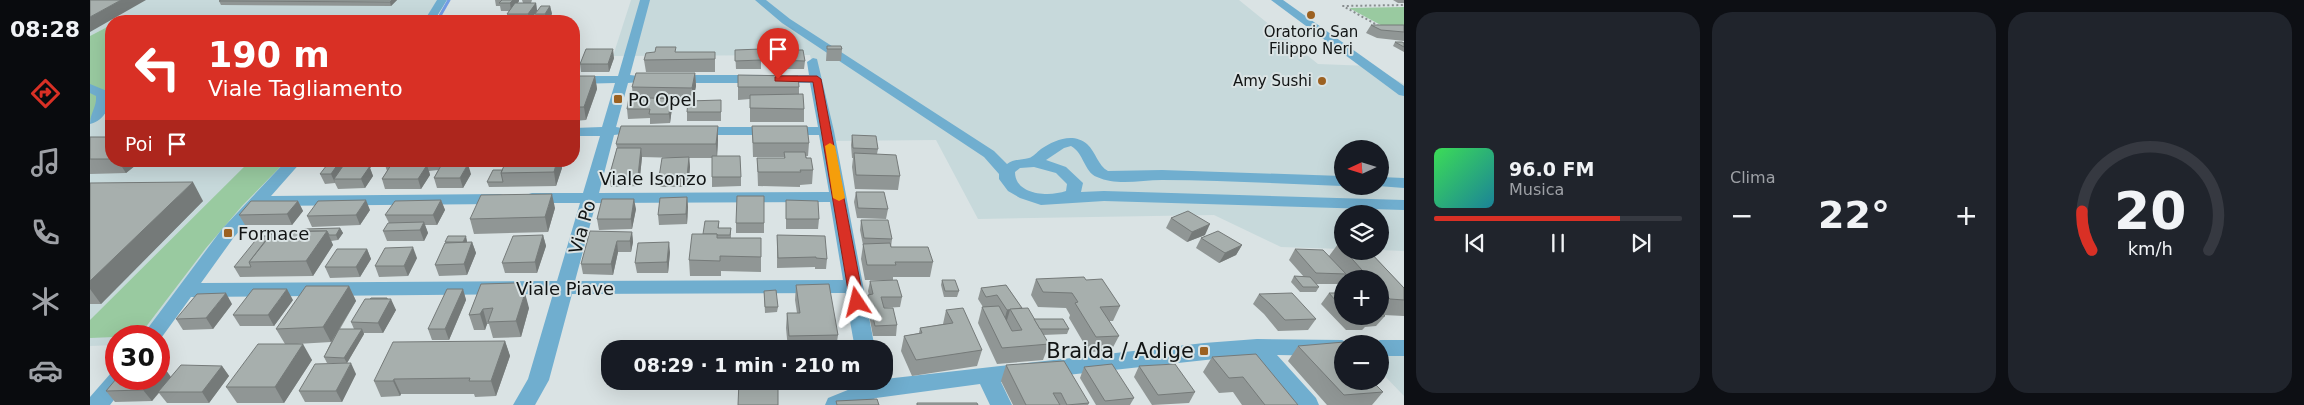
<!DOCTYPE html>
<html lang="it">
<head>
<meta charset="utf-8">
<style>
  :root { --surface:#171b24; --page:#20242c; --text:#f1f3f6; --muted:#9ea1a6; --line:#363941; --accent:#d93025 }
  body { margin:0; font-family:"DejaVu Sans",sans-serif; background:var(--page); color:var(--text); height:100vh; display:flex; flex-direction:column; font-size:19px; white-space:nowrap }
  * { box-sizing:border-box; margin:0 }
  p { font-size:16px; color:var(--muted) }
  .icon { flex:none; width:28px; height:28px; fill:none; stroke:currentColor; stroke-width:2; stroke-linecap:round; stroke-linejoin:round }
  .map { position:relative; flex:1; overflow:hidden }
  .drawer { display:flex; flex-direction:column; gap:12px; padding:12px; background:#0d0f14; width:900px }
  .drawer>* { flex:none }
  .banner { position:absolute; left:15px; top:15px; width:475px; height:152px; border-radius:20px; box-shadow:0 5px 20px #0002; background:#d93025; color:#fff; overflow:hidden }
  .needle { width:32px; rotate:266deg }
  .fabs { position:absolute; left:1244px; top:140px; display:grid; gap:10px }
  .fabs a { display:grid; place-items:center; width:55px; height:55px; border-radius:50%; background:var(--surface); box-shadow:0 5px 20px #0002; font-size:25px }
  .speed { position:absolute; left:15px; top:325px; display:flex; gap:10px; font-size:25px; font-weight:700; text-align:center }
  .speed>* { display:grid; place-content:center; width:65px; height:65px; border-radius:50%; background:var(--surface); box-shadow:0 5px 20px #0002; line-height:1 }
  .speed .limit { border:8px solid #d22; background:#fff; color:#111 }
  .pin { position:absolute; display:grid; place-items:center; width:42px; height:42px; color:#fff; margin:-51px -21px; border-radius:50% 50% 50% 0; rotate:-45deg; box-shadow:0 0 5px #0007 }
  .pin .icon { rotate:45deg }
  .me { position:absolute; width:55px; margin:-28px; rotate:350deg; stroke-linejoin:round; filter:drop-shadow(0 0 4px #0008) }
  .turn { display:flex; align-items:center; gap:18px; height:105px; padding:0 20px; font-size:22px }
  .turn .icon { width:65px; height:65px; stroke-width:2.5 }
  .turn b { display:block; font-size:35px; line-height:42px }
  .then { display:flex; align-items:center; height:48px; padding:0 20px; background:#0003; gap:10px; font-size:19px }
  .big { font-size:38px; font-weight:700; line-height:1.1 }
  .drawer .card { flex:1; display:flex; flex-direction:column; justify-content:center; gap:8px; min-width:0; padding:0 18px; border-radius:20px; background:var(--page) }
  .drawer .dial { align-items:center; gap:0 }
  .dial svg { height:130px; overflow:visible; fill:none; stroke:var(--line); stroke-width:7; stroke-linecap:round; text-anchor:middle }
  .dial text { fill:var(--text); stroke:none }
  .song { display:flex; align-items:center; gap:15px }
  .cover { width:60px; height:60px; border-radius:8px; background:linear-gradient(135deg,hsl(130 70% 55%),hsl(190 70% 35%)) }
  .played { height:5px; border-radius:2px; background:linear-gradient(90deg,var(--accent) 75%,var(--line) 75%) }
  .keys { display:flex; justify-content:space-around; direction:ltr }
  .heat { display:flex; justify-content:space-between; align-items:center; font-size:28px; direction:ltr }
  .drawer .tiles { flex:1; display:grid; gap:12px; grid-template-columns:repeat(3,1fr) }
  .trip { position:absolute; left:511px; top:340px; width:292px; height:50px; border-radius:20px; background:var(--surface); box-shadow:0 5px 20px #0002; font-weight:700; line-height:50px; text-align:center }
  main { display:flex; flex:1; min-height:0 }
  .tab-bar { display:flex; flex-direction:column; width:90px; justify-content:space-around; align-items:center; background:#090b0e; color:var(--muted) }
  .tab-bar .icon { width:35px; height:35px }
  .tab-bar .on { color:var(--accent) }
  .tab-bar b { font-size:22px; color:var(--text) }
  .map>svg:first-child { display:block }
  .built { fill:#c7d9db; fill-rule:evenodd }
  .green { fill:#99caa0 }
  .lines { fill:none; stroke-linecap:round; stroke-linejoin:round }
  .stream { stroke:#739de5; stroke-width:3 }
  .path { stroke:#888e8f; stroke-width:2; stroke-dasharray:2 2.5; stroke-linecap:butt }
  .minor { fill:#70aecf; fill-rule:evenodd }
  .wall { fill:#909695 }
  .shaded-wall { fill:#757a79 }
  .building { fill:#a7afad; stroke:#757a79 }
  .route { fill:#d93025; stroke:#8d1f18 }
  .slow { fill:#f59e0b }
  .poi-dot { fill:#9c6121; stroke:#dae3e4; stroke-width:2 }
  .labels { text-anchor:middle; dominant-baseline:central; stroke-width:4; stroke-linejoin:round; paint-order:stroke }
  .far-poi-label { font-size:15px; fill:#111414; stroke:#dae3e4 }
  .poi-label { font-size:18px; fill:#111414; stroke:#dae3e4; text-anchor:start }
  .street-label { font-size:18px; fill:#111414; stroke:#dae3e4 }
  .near-poi-label { font-size:21px; fill:#111414; stroke:#dae3e4; text-anchor:end }
</style>
</head>
<body>
<main>
<nav class="tab-bar">
<b>08:28</b>
<svg class="icon on" aria-label="directions" viewBox="0 0 24 24"><path d="M12 3l9 9-9 9-9-9zM9 14v-3h6M13 9l2 2-2 2"/></svg>
<svg class="icon" aria-label="music" viewBox="0 0 24 24"><path d="M9 18V5l10-2v13"/><circle cx="6" cy="18" r="3"/><circle cx="16" cy="16" r="3"/></svg>
<svg class="icon" aria-label="phone" viewBox="0 0 24 24"><path d="M5 4h4l2 5-3 2q2 4 5 5l2-3 5 2v4C11 20 4 13 5 4z"/></svg>
<svg class="icon" aria-label="climate" viewBox="0 0 24 24"><path d="M12 3v18M4 7l16 10M4 17L20 7"/></svg>
<svg class="icon" aria-label="car" viewBox="0 0 24 24"><path d="M5 17H2v-5l4-1 3-4h7l3 4 3 1v5h-3M9 17h6M6 11h13"/><circle cx="7" cy="17" r="2"/><circle cx="17" cy="17" r="2"/></svg>
</nav>
<div class="map">
<svg width="1314" height="405" viewBox="0 0 1314 405">
  <rect width="100%" height="100%" fill="#dae3e4"/>
  <g class="built">
    <polygon points="0,0 356,0 345,20 33,19 21,21 21,25 0,36"/>
    <path d="M541,0h608l79,64 52,2 34,18v167l-24,-1v-36h-38v35l-61,-2 -67,-32 -236,4 -42,-79 -105,1 -21,-86 -197,1zM1252,149h38v37h-38z"/>
    <polygon points="21,111 21,161 198,161 53,336 26,336 26,345 0,346 0,120"/>
    <polygon points="1290,350 1314,350 1314,396 1290,371"/>
  </g>
  <g class="green">
    <polygon points="1314,7 1314,30 1300,30 1259,8"/>
    <polygon points="41,18 235,20 28,21"/>
    <polygon points="21,25 21,111 0,120 0,36"/>
    <polygon points="160,161 196,161 152,206 116,248 49,336 0,338 0,320"/>
  </g>
  <g class="lines">
    <polyline class="stream" points="347,21 359,0"/>
    <polyline class="path" points="1289,26 1253,6 1314,5"/>
    <g class="minor">
      <polygon points="347,0 357,0 344,21 334,21"/>
      <path d="M550,0h10l-20,75 8,1 2,3 -2,3 -10,1 -12,44 6,1 2,3 -2,3 -8,1 -15,58 230,-1 -10,-57h-122l-7,-4 7,-4h121l-8,-44h-136l-6,-4 6,-4h135l-2,-13 6,-4 4,1 17,72 41,218h-20l-10,-56 -273,1 -23,86 -14,25h-22l15,-26 25,-85 -362,3 -32,44v-5h-17l80,-107 64,-68h16l-31,35 229,-2 6,2 2,3 -2,3 -6,2 -238,2 -28,31 -33,46 356,-2 23,-78h-48l-6,-2 -2,-3 2,-3 6,-2h51l17,-57h-26v-8l28,-1 13,-44 -41,1v-8h44zM740,202l13,78 -268,1 21,-78z"/>
      <path d="M665,0h11l24,19 204,132 13,13c7,-5 14,-4 22,-6 4,-1 8,-6 12,-9 13,-9 32,-17 46,-5 9,8 11,22 21,27l54,-1 180,6v10c-60,-2 -120,-6 -180,-6 -21,0 -45,6 -65,-3 -13,-5 -13,-24 -26,-31l-7,2 -18,12 20,7 17,16 -2,9 23,-1 300,9v10l-300,-9 -63,4 -21,-7 -12,-7 -9,-12v-5l-15,-17 -202,-134zM944,167l22,6 11,11 -1,7c-17,6 -51,4 -51,-19l5,-4z"/>
      <polygon points="1181,0 1193,0 1314,86 1314,96 1309,95"/>
      <path d="M0,84l17,7c7,13 -3,30 -17,33 0,-11 7,-17 6,-28l-6,-3z"/>
      <polygon points="1290,177 1314,178 1314,188 1288,186 1290,186"/>
      <polygon points="1167,339 1252,340 1260,344 1252,344 1252,356 1187,355 1226,398 1229,405 1205,405 1162,355 911,382 922,405 900,405 890,384 786,398 769,405 735,405 738,398 780,381 795,381 795,379 1114,343"/>
      <polygon points="1290,340 1314,340 1314,356 1290,356 1290,344 1282,344"/>
      <polygon points="26,371 26,379 40,379 20,405 0,405 0,397 21,373"/>
    </g>
  </g>
  <g class="wall">
    <polygon points="307,0 301,6 131,5 129,1"/>
    <polygon points="405,0 429,0 429,1 428,3 433,3 432,0 442,0 441,3 446,3 447,11 440,21 418,21 417,14 419,11 411,11 410,6 406,6"/>
    <polygon points="1303,0 1314,0 1314,3 1308,3"/>
    <polygon points="460,6 462,14 457,21 447,21 445,14"/>
    <polygon points="1281,25 1314,25 1314,41 1287,38 1276,33"/>
    <polygon points="1305,42 1314,43 1314,52 1303,46"/>
    <polygon points="737,46 752,49 751,61 736,61"/>
    <polygon points="645,50 671,60 671,69 646,69"/>
    <polygon points="686,50 715,61 714,69 686,69"/>
    <polygon points="587,52 625,52 625,72 556,72 554,60"/>
    <polygon points="524,58 519,72 491,72 490,64"/>
    <polygon points="605,73 606,86 603,100 581,100 582,108 580,123 560,124 560,118 538,119 537,109 543,97 542,87"/>
    <polygon points="648,75 709,87 709,94 714,109 714,122 660,122 660,99 648,100"/>
    <polygon points="505,76 507,89 496,120 484,121 484,80"/>
    <polygon points="631,100 631,121 597,121 597,112"/>
    <polygon points="662,126 719,143 718,156 716,156 723,170 722,184 710,185 710,187 668,186 667,158 694,158 694,157 663,157"/>
    <polygon points="762,135 788,149 787,154 810,176 808,190 765,189 762,167 763,158 762,158 761,145"/>
    <polygon points="0,137 21,137 21,161 51,161 36,173 0,174"/>
    <polygon points="628,140 627,156 651,177 651,186 622,187 622,158 599,158 600,167 598,187 570,187 569,177 589,158 552,157 549,186 521,187 519,177 527,148 526,144"/>
    <polygon points="261,161 257,166 263,166 261,161 355,161 355,164 381,174 373,188 347,188 344,178 348,170 339,171 340,175 331,189 295,189 292,179 297,171 295,165 282,166 280,168 283,176 275,188 248,189 245,183 235,184 230,174"/>
    <polygon points="416,161 483,161 483,162 471,162 472,168 466,186 399,187 397,182 412,170"/>
    <polygon points="0,183 113,201 11,304 0,304"/>
    <polygon points="766,192 798,209 796,219 767,218 764,202"/>
    <polygon points="674,196 674,233 646,233 646,223"/>
    <polygon points="597,197 598,207 597,224 569,225 568,215"/>
    <polygon points="351,200 355,210 347,225 335,225 338,233 334,241 297,241 293,231 299,223 295,215"/>
    <polygon points="696,200 729,219 728,229 696,229"/>
    <polygon points="208,201 213,211 202,225 155,225 149,215"/>
    <polygon points="465,208 458,232 384,234 380,219"/>
    <polygon points="546,209 542,229 509,230 507,219"/>
    <polygon points="280,210 270,225 222,227 217,216"/>
    <polygon points="1081,218 1115,235 1097,242 1076,228"/>
    <polygon points="771,220 802,239 801,247 843,262 840,277 803,277 803,280 775,280 771,259 773,245 770,230"/>
    <polygon points="629,221 629,228 641,228 641,238 671,257 671,272 631,271 631,276 600,276 599,260 613,234"/>
    <polygon points="250,228 253,233 248,240 241,241 243,245 223,276 150,277 144,267 179,236 213,231"/>
    <polygon points="542,232 543,242 541,252 528,252 523,275 493,274 491,264"/>
    <polygon points="453,235 456,246 447,273 415,273 412,263"/>
    <polygon points="687,235 737,259 736,269 725,269 725,267 687,268"/>
    <polygon points="1111,238 1152,245 1146,255 1129,263 1106,248"/>
    <polygon points="377,241 377,243 382,242 386,253 377,275 349,276 345,265 356,243 355,242"/>
    <polygon points="1248,244 1252,244 1252,251 1279,251 1314,288 1314,316 1294,315 1295,316 1286,326 1275,327 1272,330 1256,330 1231,304 1239,293 1247,293 1249,290 1252,290 1252,316 1290,316 1290,279 1256,279 1254,276 1248,284 1226,284 1229,287 1226,292 1210,292 1201,282 1204,276 1214,277 1199,260 1205,249 1239,256"/>
    <polygon points="277,249 281,259 270,277 240,278 235,267"/>
    <polygon points="580,252 578,273 547,273 545,263"/>
    <polygon points="327,258 318,276 289,277 285,266"/>
    <polygon points="946,279 996,280 1030,306 1023,321 1019,321 1029,336 1021,351 999,352 979,318 980,315 976,308 948,307 941,295"/>
    <polygon points="852,280 869,291 867,297 854,297 851,285"/>
    <polygon points="780,281 812,297 810,307 794,308 807,325 806,336 783,336 777,305 779,295 778,291"/>
    <polygon points="391,284 439,308 431,337 403,338 399,324 397,324 395,330 384,330 379,315"/>
    <polygon points="706,285 748,335 746,349 698,349 696,328 697,313 707,313 705,300"/>
    <polygon points="916,285 932,308 944,319 979,329 977,334 953,335 959,344 953,360 907,364 888,323 892,307 893,307 888,299 891,288"/>
    <polygon points="259,286 266,301 250,329 264,329 261,322 297,298 306,310 293,333 274,333 274,334 257,363 237,363 234,357 241,342 207,344 222,360 194,403 147,403 136,387 195,344 186,329"/>
    <polygon points="373,289 376,300 359,340 342,340 338,329"/>
    <polygon points="674,291 688,307 687,312 675,313"/>
    <polygon points="1169,294 1226,319 1218,330 1188,331 1174,314 1163,304"/>
    <polygon points="203,300 184,326 150,326 143,315"/>
    <polygon points="142,304 123,329 93,330 86,319"/>
    <polygon points="856,310 892,350 887,366 822,376 811,351 814,336 829,333 830,328 853,324"/>
    <polygon points="415,341 420,356 406,396 385,397 384,394 311,394 310,396 291,397 284,381"/>
    <polygon points="1208,346 1252,381 1293,392 1282,405 1237,405 1198,361"/>
    <polygon points="1122,357 1208,405 1152,405 1143,392 1129,393 1113,372"/>
    <polygon points="916,365 999,403 998,405 923,405 911,381"/>
    <polygon points="132,366 139,376 119,403 77,403 69,393 62,401 25,402 16,391"/>
    <polygon points="1049,366 1105,392 1099,403 1062,405 1044,377"/>
    <polygon points="994,367 1044,398 1040,405 1006,405 990,378"/>
    <polygon points="266,374 252,402 215,402 209,391"/>
  </g>
  <g class="shaded-wall">
    <polygon points="31,0 56,0 0,32 0,17"/>
    <polygon points="302,0 307,0 301,6 300,2"/>
    <polygon points="423,0 429,0 429,1 421,11 420,3"/>
    <polygon points="446,3 447,11 440,21 439,21 438,14"/>
    <polygon points="460,6 462,14 456,21 455,14"/>
    <polygon points="315,17 316,21 311,21"/>
    <polygon points="523,49 524,58 519,72 518,64"/>
    <polygon points="605,73 606,86 603,100 602,88"/>
    <polygon points="505,76 507,89 496,120 494,107"/>
    <polygon points="581,99 582,108 580,123 579,114"/>
    <polygon points="628,126 628,140 627,158 626,144"/>
    <polygon points="488,133 489,143 484,159 484,145"/>
    <polygon points="551,148 552,157 549,186 548,176"/>
    <polygon points="599,157 600,167 598,187 597,177"/>
    <polygon points="28,161 51,161 36,173"/>
    <polygon points="250,161 261,161 248,179 244,179 245,183 241,174"/>
    <polygon points="274,161 280,161 282,166 280,168 283,176 275,188 271,179 277,169"/>
    <polygon points="349,161 355,161 356,164 352,170"/>
    <polygon points="467,161 471,161 472,168 466,186 464,172"/>
    <polygon points="378,164 381,174 373,188 370,178"/>
    <polygon points="337,165 340,175 331,189 328,179"/>
    <polygon points="103,182 113,201 11,304 0,289 0,281"/>
    <polygon points="462,194 465,208 458,232 455,217"/>
    <polygon points="597,197 598,207 597,224 596,214"/>
    <polygon points="544,199 546,209 542,229 541,219"/>
    <polygon points="276,200 280,210 270,225 266,215"/>
    <polygon points="351,200 355,210 347,225 343,215"/>
    <polygon points="208,201 213,211 202,225 197,214"/>
    <polygon points="334,222 338,233 334,241 330,230"/>
    <polygon points="1120,224 1115,235 1097,242 1102,232"/>
    <polygon points="250,228 253,233 248,240 246,235"/>
    <polygon points="237,231 243,245 223,276 216,261"/>
    <polygon points="542,232 543,242 541,252 540,241"/>
    <polygon points="453,235 456,246 447,273 445,262"/>
    <polygon points="376,236 377,241 375,247 373,242"/>
    <polygon points="527,241 528,252 523,275 521,264"/>
    <polygon points="382,242 386,253 377,275 374,264"/>
    <polygon points="579,242 580,252 578,273 577,262"/>
    <polygon points="1152,245 1146,255 1129,263 1135,253"/>
    <polygon points="323,247 327,258 318,276 314,266"/>
    <polygon points="277,249 281,259 270,277 266,267"/>
    <polygon points="259,286 266,301 241,342 233,327"/>
    <polygon points="197,289 203,300 184,326 178,315"/>
    <polygon points="373,289 376,300 359,340 355,329"/>
    <polygon points="136,293 142,304 123,329 116,318"/>
    <polygon points="435,293 439,308 431,337 426,321"/>
    <polygon points="297,298 299,303 301,299 306,310 293,333 288,323"/>
    <polygon points="393,309 397,324 395,330 390,314"/>
    <polygon points="917,310 920,310 917,320 914,321"/>
    <polygon points="272,329 274,334 257,363 254,358"/>
    <polygon points="415,341 420,356 406,396 401,381"/>
    <polygon points="213,344 222,360 194,403 185,387"/>
    <polygon points="261,363 266,374 252,402 246,391"/>
    <polygon points="73,366 81,377 62,401 53,390 63,379 69,379 69,371"/>
    <polygon points="132,366 139,376 119,403 112,392"/>
    <polygon points="304,379 311,394 310,396 303,381"/>
  </g>
  <g class="building">
    <polygon points="0,0 31,0 0,17"/>
    <polygon points="131,0 302,0 300,2 129,1"/>
    <polygon points="412,0 423,0 420,3 409,3"/>
    <polygon points="425,3 446,3 438,14 417,14"/>
    <polygon points="451,6 460,6 455,14 445,14"/>
    <polygon points="292,17 315,17 311,21 288,21"/>
    <polygon points="1281,25 1314,25 1314,32 1291,30"/>
    <polygon points="1305,42 1312,42 1314,43 1314,47"/>
    <polygon points="737,46 751,46 752,49 737,49"/>
    <polygon points="566,47 586,47 585,52 625,52 625,59 554,60 556,53 565,52"/>
    <polygon points="496,49 523,49 518,64 490,64"/>
    <polygon points="671,49 671,60 645,61 645,50"/>
    <polygon points="686,50 713,50 715,61 686,60"/>
    <polygon points="546,73 605,73 602,88 542,87"/>
    <polygon points="648,75 708,76 709,87 648,87"/>
    <polygon points="486,76 505,76 494,107 484,107 484,80"/>
    <polygon points="713,94 714,109 660,108 660,95"/>
    <polygon points="539,97 581,99 579,114 559,114 560,109 537,109"/>
    <polygon points="631,100 631,112 597,112 598,101"/>
    <polygon points="531,126 628,126 626,144 526,144"/>
    <polygon points="662,126 717,126 719,143 663,143"/>
    <polygon points="484,133 488,133 484,145"/>
    <polygon points="762,135 786,136 788,149 763,148"/>
    <rect x="0" y="137" width="21" height="22"/>
    <polygon points="527,148 551,148 548,176 519,177"/>
    <polygon points="694,152 715,152 716,158 721,158 723,170 710,170 711,172 668,172 667,158 695,158"/>
    <polygon points="764,153 806,155 810,176 766,175"/>
    <polygon points="622,156 650,156 651,177 622,177"/>
    <polygon points="599,157 597,177 569,177 572,158"/>
    <polygon points="240,161 250,161 241,174 230,174"/>
    <polygon points="297,161 304,161 301,165 295,165"/>
    <polygon points="416,161 467,161 464,172 411,173"/>
    <polygon points="352,164 378,164 370,178 344,178"/>
    <polygon points="301,165 337,165 328,179 292,179"/>
    <polygon points="253,166 280,166 271,179 244,179"/>
    <polygon points="403,170 412,170 411,173 413,182 397,182"/>
    <polygon points="103,182 0,281 0,183"/>
    <polygon points="766,192 794,192 798,209 768,208"/>
    <polygon points="462,194 455,217 380,219 391,195"/>
    <polygon points="647,196 674,196 674,223 646,223"/>
    <polygon points="597,197 596,214 568,215 570,198"/>
    <polygon points="512,199 544,199 541,219 507,219"/>
    <polygon points="276,200 266,215 217,216 228,201"/>
    <polygon points="351,200 343,215 295,215 305,201"/>
    <polygon points="696,200 728,201 729,219 696,219"/>
    <polygon points="161,201 208,201 197,214 149,215"/>
    <polygon points="1098,211 1120,224 1102,232 1081,218"/>
    <polygon points="771,220 798,220 802,239 774,238"/>
    <polygon points="615,221 629,221 628,228 641,228 640,235 627,235 627,234 613,234"/>
    <polygon points="334,222 330,230 293,231 298,223"/>
    <polygon points="250,228 246,235 239,235 237,231 213,231 214,229"/>
    <polygon points="237,231 216,261 159,262 183,232"/>
    <polygon points="500,231 542,232 540,241 527,241 521,264 491,264"/>
    <polygon points="1128,231 1152,245 1135,253 1111,238"/>
    <polygon points="602,234 627,234 627,238 671,238 671,257 630,256 630,261 599,260"/>
    <polygon points="453,235 445,262 412,263 423,236"/>
    <polygon points="687,235 735,236 737,259 726,258 726,257 688,258"/>
    <polygon points="169,236 179,236 159,262 161,267 144,267"/>
    <polygon points="358,236 376,236 373,242 355,242"/>
    <polygon points="382,242 374,264 345,265 355,243"/>
    <polygon points="579,242 577,262 545,263 548,243"/>
    <polygon points="800,243 801,247 838,247 843,262 805,262 806,265 777,265 773,244"/>
    <polygon points="1248,244 1252,244 1252,249"/>
    <polygon points="323,247 314,266 285,266 295,248"/>
    <polygon points="247,249 277,249 266,267 235,267"/>
    <polygon points="1205,249 1233,250 1256,274 1226,273"/>
    <polygon points="1255,251 1279,251 1314,288 1314,300 1300,299 1290,289 1290,279 1280,279"/>
    <polygon points="1204,276 1220,277 1229,287 1213,287"/>
    <polygon points="994,277 996,280 1012,279 1030,306 1010,307 1029,336 1006,337 985,303 988,302 982,293 953,292 946,279"/>
    <polygon points="807,280 812,297 791,297 794,308 803,308 807,325 785,326 778,295 783,294 780,281"/>
    <polygon points="852,280 865,280 869,291 855,291"/>
    <polygon points="426,283 435,293 426,321 398,322 403,308 393,309 390,314 379,315 391,284"/>
    <polygon points="739,284 748,335 699,336 697,313 710,313 706,285"/>
    <polygon points="916,285 932,308 917,310 907,295 896,297 891,288"/>
    <polygon points="216,286 259,286 233,327 186,329"/>
    <polygon points="163,289 197,289 178,315 143,315"/>
    <polygon points="357,289 373,289 355,329 338,329"/>
    <polygon points="686,290 688,307 675,307 674,291"/>
    <polygon points="1249,290 1252,290 1252,308 1239,293 1251,293"/>
    <polygon points="136,293 116,318 86,319 107,294"/>
    <polygon points="1202,293 1226,319 1195,320 1180,304 1169,294"/>
    <polygon points="281,298 297,298 297,299 280,299"/>
    <polygon points="275,299 301,299 288,323 261,322"/>
    <polygon points="909,306 922,331 932,330 920,309 938,308 959,344 912,348 892,307"/>
    <polygon points="873,308 892,350 826,360 814,336 832,333 830,328 863,323 856,310"/>
    <polygon points="1290,311 1295,316 1290,316"/>
    <polygon points="1260,316 1277,316 1280,319 1264,320"/>
    <polygon points="944,319 973,319 979,329 950,329"/>
    <polygon points="249,329 272,329 254,358 234,357"/>
    <polygon points="415,341 401,381 379,381 380,378 304,379 303,381 284,381 303,342"/>
    <polygon points="1254,342 1255,344 1252,344 1252,381 1282,381 1293,392 1254,395 1208,346"/>
    <polygon points="168,344 213,344 185,387 136,387"/>
    <polygon points="1166,354 1208,405 1175,405 1153,377 1139,378 1122,357"/>
    <polygon points="974,361 999,403 977,405 971,393 963,393 970,405 936,405 916,365"/>
    <polygon points="261,363 246,391 209,391 225,364"/>
    <polygon points="1022,364 1044,398 1015,401 994,367"/>
    <polygon points="1085,364 1105,392 1068,395 1049,366"/>
    <polygon points="91,365 132,366 112,392 68,392"/>
    <polygon points="69,366 73,366 69,371"/>
    <polygon points="26,379 63,379 53,390 16,391"/>
    <polygon points="649,381 688,381 688,405 648,405"/>
    <polygon points="787,399 789,405 747,405 746,401"/>
    <polygon points="827,403 887,403 888,405 827,405"/>
  </g>
  <polygon class="route" points="688,76 727,76 731,79 774,302 772,305 762,305 760,302 723,82 685,81 685,77"/>
  <polygon class="slow" points="740,143 745,146 755,198 749,201 743,198 735,146"/>
  <g class="poi-dot">
    <circle cx="1221" cy="15" r="5"/>
    <circle cx="1232" cy="81" r="5"/>
    <rect x="523" y="94" width="10" height="10" rx="2.5"/>
    <rect x="133" y="228" width="10" height="10" rx="2.5"/>
    <rect x="1109" y="346" width="10" height="10" rx="2.5"/>
  </g>
  <g class="labels">
    <g class="far-poi-label">
      <text x="1221" y="32">Oratorio San<tspan x="1221" dy="17">Filippo Neri</tspan></text>
      <text x="1222" y="81" text-anchor="end">Amy Sushi</text>
    </g>
    <g class="poi-label">
      <text x="538" y="99">Po Opel</text>
      <text x="148" y="233">Fornace</text>
    </g>
    <g class="street-label">
      <text x="563" y="178">Viale Isonzo</text>
      <text transform="translate(492 227) rotate(-74)">Via Po</text>
      <text x="475" y="288">Viale Piave</text>
    </g>
    <g class="near-poi-label">
      <text x="1104" y="351">Braida / Adige</text>
    </g>
  </g>
</svg>
<div class="fabs">
<a><svg class="needle" viewBox="-14 -14 28 28"><path d="M0-13l5 13h-10z" fill="#e53935"/><path d="M0 13l5-13h-10z" fill="#9ea1a6"/></svg></a>
<a><svg class="icon" aria-label="layers" viewBox="0 0 24 24"><path d="M12 4l9 5-9 5-9-5zM3 14l9 5 9-5"/></svg></a>
<a>+</a>
<a>−</a>
</div>
<div class="speed"><div class="limit">30</div></div>
<div class="pin" style="left:688px;top:79px;background:#d93025"><svg class="icon" aria-label="arrive" viewBox="0 0 24 24"><path d="M6 21V4h12l-3 4 3 4H6"/></svg></div>
<svg class="me" style="left:767px;top:302px" viewBox="-20 -20 40 40"><path d="M0-17L14 15 0 8-14 15z" fill="#d93025" stroke="#fff" stroke-width="4"/></svg>
<div class="trip">08:29 · 1 min · 210 m</div>
<div class="banner">
<div class="turn"><svg class="icon" aria-label="left" viewBox="0 0 24 24"><path d="M17 20v-9H6M10 6l-5 5 5 5"/></svg><div><b>190 m</b>Viale Tagliamento</div></div>
<div class="then">Poi<svg class="icon" aria-label="arrive" viewBox="0 0 24 24"><path d="M6 21V4h12l-3 4 3 4H6"/></svg></div>
</div>
</div>
<section class="drawer">
<div class="tiles">
<div class="card">
<div class="song"><i class="cover"></i><div><b>96.0 FM</b><p>Musica</p></div></div>
<div class="played"></div>
<div class="keys"><svg class="icon" aria-label="previous" viewBox="0 0 24 24"><path d="M18 5L8 12l10 7zM5 5v14"/></svg><svg class="icon" aria-label="pause" viewBox="0 0 24 24"><path d="M8 5v14M16 5v14"/></svg><svg class="icon" aria-label="next" viewBox="0 0 24 24"><path d="M6 5l10 7-10 7zM19 5v14"/></svg></div>
</div>
<div class="card"><p>Clima</p>
<div class="heat"><a>−</a><b class="big">22°</b><a>+</a></div>
</div>
<div class="card dial"><svg viewBox="0 0 100 80">
<path d="M14 69A42 42 0 1 1 86 69"/>
<path d="M14 69A42 42 0 0 1 8 45" stroke="#d93025"/>
<text x="50" y="56" font-size="32" font-weight="700">20</text>
<text x="50" y="72" font-size="11">km/h</text>
</svg></div>
</div>
</section>
</main>
</body>
</html>
